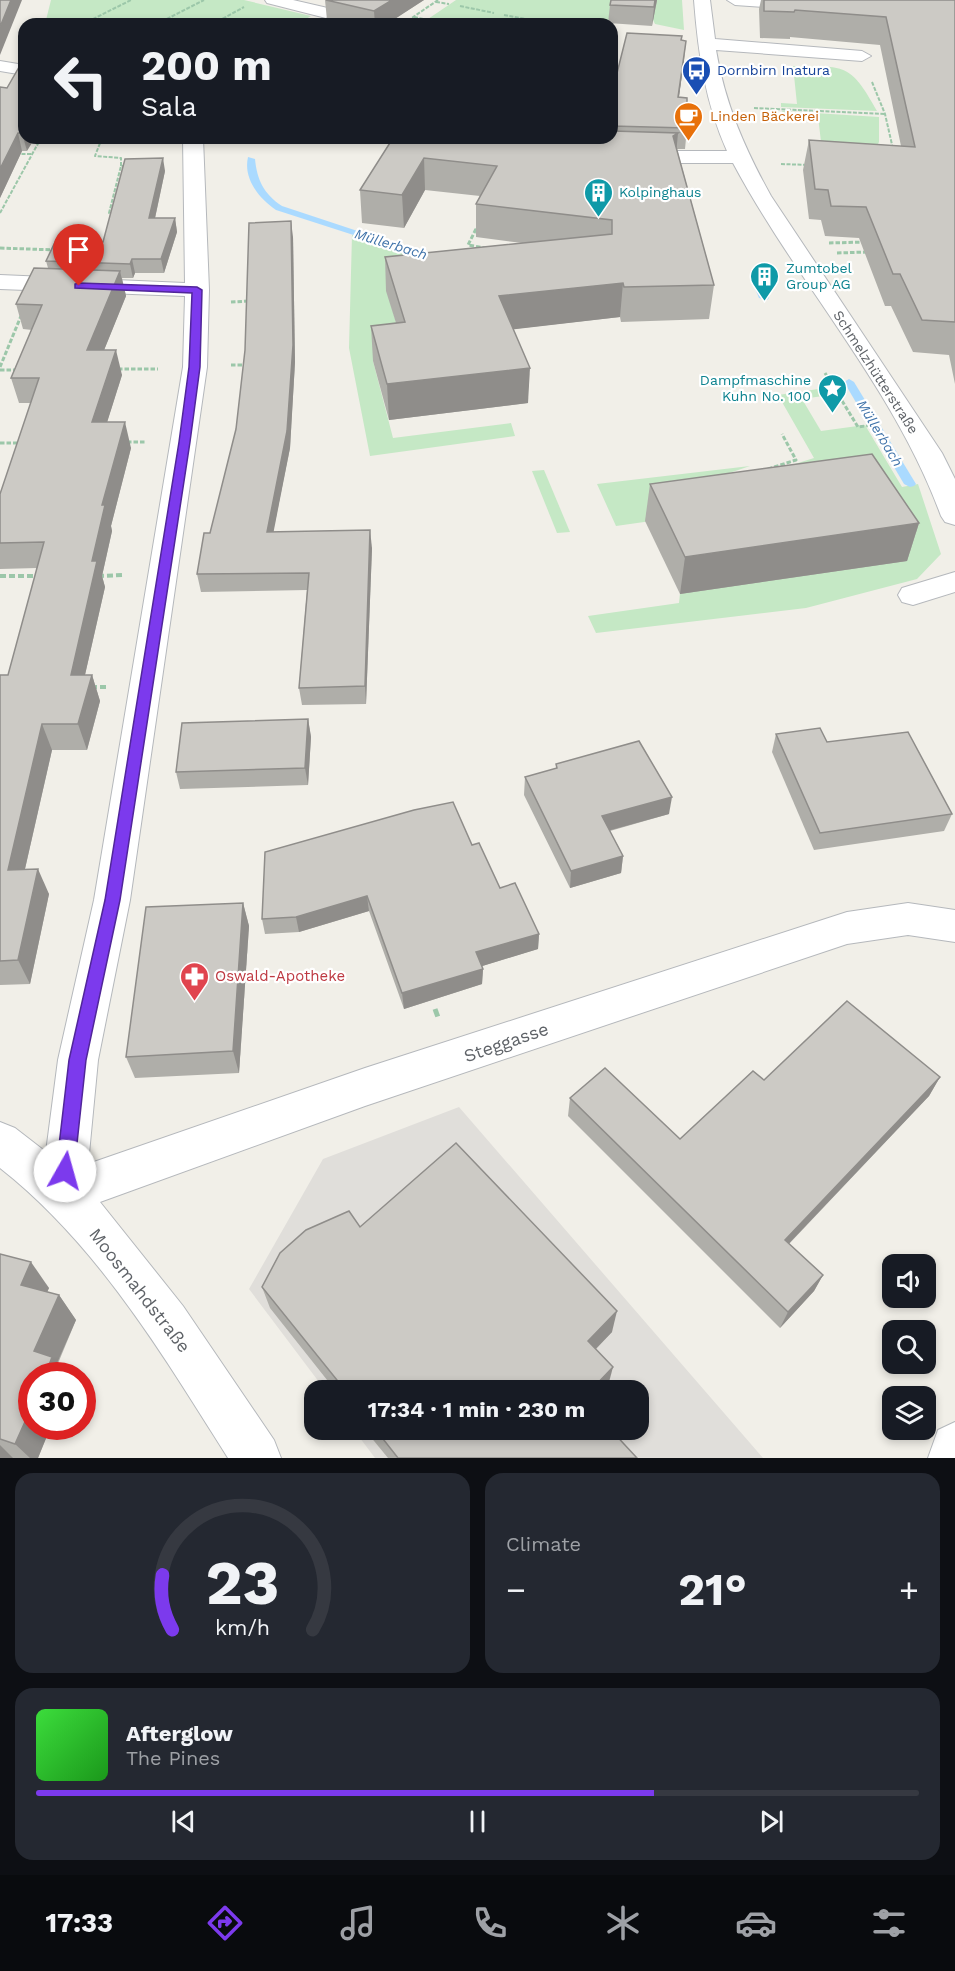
<!DOCTYPE html>
<html lang="en">
<head>
<meta charset="utf-8">
<style>
  :root { --surface:#171b24; --page:#242831; --text:#f1f3f6; --muted:#9ea1a6; --line:#363941; --accent:#7c3aed }
  body { margin:0; font-family:"Work Sans",sans-serif; background:var(--page); color:var(--text); height:100vh; display:flex; flex-direction:column; font-size:22px; white-space:nowrap }
  * { box-sizing:border-box; margin:0 }
  p { font-size:20px; color:var(--muted) }
  .icon { flex:none; width:33px; height:33px; fill:none; stroke:currentColor; stroke-width:2; stroke-linecap:round; stroke-linejoin:round }
  .map { position:relative; height:1458px; overflow:hidden }
  .drawer { display:flex; flex-direction:column; gap:15px; padding:15px; background:#0d0f14; flex:1 }
  .drawer>* { flex:none }
  .hud { position:absolute; left:18px; top:18px; width:600px; height:126px; border-radius:18px; box-shadow:0 3px 9px #0003; background:#171b24; color:var(--text); overflow:hidden }
  .controls { position:absolute; left:882px; top:1254px; display:grid; gap:12px }
  .controls a { display:grid; place-items:center; width:54px; height:54px; border-radius:12px; background:var(--surface); box-shadow:0 3px 9px #0003; font-size:30px }
  .speed { position:absolute; left:18px; top:1362px; display:flex; gap:12px; font-size:30px; font-weight:700; text-align:center }
  .speed>* { display:grid; place-content:center; width:78px; height:78px; border-radius:50%; background:var(--surface); box-shadow:0 3px 9px #0003; line-height:1 }
  .speed .limit { border:9px solid #d22; background:#fff; color:#111 }
  .pin { position:absolute; display:grid; place-items:center; width:51px; height:51px; color:#fff; margin:-62px -26px; border-radius:50% 50% 50% 0; rotate:-45deg; box-shadow:0 0 6px #0007 }
  .pin .icon { rotate:45deg }
  .me { position:absolute; width:66px; margin:-33px; rotate:7deg; stroke-linejoin:round; filter:drop-shadow(0 0 4px #0008) }
  .turn { display:flex; align-items:center; gap:21px; height:126px; padding:0 24px; font-size:27px }
  .turn .icon { width:78px; height:78px; stroke-width:2.5 }
  .turn b { display:block; font-size:42px; line-height:51px }
  .big { font-size:45px; font-weight:700; line-height:1.1 }
  .drawer .card { flex:1; display:flex; flex-direction:column; justify-content:center; gap:9px; min-width:0; padding:0 21px; border-radius:18px; background:var(--page) }
  .drawer .dial { align-items:center; gap:0 }
  .dial svg { height:156px; overflow:visible; fill:none; stroke:var(--line); stroke-width:7; stroke-linecap:round; text-anchor:middle }
  .dial text { fill:var(--text); stroke:none }
  .song { display:flex; align-items:center; gap:18px }
  .cover { width:72px; height:72px; border-radius:9px; background:linear-gradient(135deg,hsl(120 70% 55%),hsl(120 70% 35%)) }
  .played { height:6px; border-radius:3px; background:linear-gradient(90deg,var(--accent) 70%,var(--line) 70%) }
  .keys { display:flex; justify-content:space-around; direction:ltr }
  .heat { display:flex; justify-content:space-between; align-items:center; font-size:33px; direction:ltr }
  .drawer .tiles { flex:1; display:grid; gap:15px; grid-template-columns:1fr 1fr }
  .card:last-child { grid-column:span 2 }
  .trip { position:absolute; left:304px; top:1380px; width:345px; height:60px; border-radius:18px; background:var(--surface); box-shadow:0 3px 9px #0003; font-weight:700; line-height:60px; text-align:center }
  .tabs { display:flex; height:96px; justify-content:space-around; align-items:center; background:#090b0e; color:var(--muted) }
  .tabs .icon { width:42px; height:42px }
  .tabs .active { color:var(--accent) }
  .tabs b { font-size:27px; color:var(--text) }
  .map>svg:first-child { display:block }
  .industrial { fill:#e0deda }
  .green { fill:#c5e8c5 }
  .lines { fill:none; stroke-linecap:round; stroke-linejoin:round }
  .stream { fill:#aadaff; fill-rule:evenodd }
  .minor-casing { stroke:#b5b8bc; stroke-width:2 }
  .path-far3 { stroke:#9cc7a9; stroke-width:2; stroke-dasharray:4 1.5; stroke-linecap:butt }
  .path-far2 { stroke:#9cc7a9; stroke-width:3; stroke-dasharray:4.5 2; stroke-linecap:butt }
  .path-far1 { stroke:#9cc7a9; stroke-width:4; stroke-dasharray:6 3; stroke-linecap:butt }
  .path { stroke:#9cc7a9; stroke-width:5; stroke-dasharray:8 4; stroke-linecap:butt }
  .minor { fill:#fff; fill-rule:evenodd }
  .wall { fill:#afaea9 }
  .shaded-wall { fill:#8f8d8a }
  .building { fill:#cccac5; stroke:#8f8d8a; stroke-width:1.5 }
  .route { fill:#7c3aed; stroke:#51269a; stroke-width:1.5 }
  .labels { text-anchor:middle; dominant-baseline:central; stroke-width:4.5; stroke-linejoin:round; paint-order:stroke }
  .far-transit-label { font-size:14px; fill:#164399; stroke:#fff; text-anchor:start }
  .far-food-label { font-size:14px; fill:#c56008; stroke:#fff; text-anchor:start }
  .far-culture-label { font-size:14px; fill:#0d838f; stroke:#fff; text-anchor:start }
  .far-water-label { font-size:14px; font-style:italic; fill:#4174aa; stroke:#fff }
  .far-street-label { font-size:14px; fill:#5f6368; stroke:#fff }
  .health-label { font-size:15px; fill:#be3a42; stroke:#fff; text-anchor:start }
  .near-street-label { font-size:18px; fill:#5f6368; stroke:#fff }
</style>
</head>
<body>
<div class="map">
<svg width="955" height="1458" viewBox="0 0 955 1458">
  <rect width="100%" height="100%" fill="#f1efe8"/>
  <polygon class="industrial" points="459,1107 763,1458 375,1458 354,1430 639,1430 639,1390 325,1390 249,1289 323,1159"/>
  <g class="green">
    <polygon points="51,0 244,0 311,16 298,24 45,24"/>
    <polygon points="456,0 682,0 684,30 655,24 653,20 610,16 608,24 455,24 428,19"/>
    <path d="M793,66c53,0 58,-2 84,45l-96,-4v-4l16,1z"/>
    <polygon points="782,111 879,117 879,142 873,154 823,159 818,116 781,114"/>
    <polygon points="352,235 478,275 387,291 406,357 373,361 393,438 511,423 515,436 370,456 349,348"/>
    <polygon points="825,388 830,395 802,399 821,431 865,425 902,487 918,484 941,554 917,579 806,608 596,633 588,616 679,603 690,497 814,458 778,395"/>
    <polygon points="750,466 670,493 799,500 616,526 597,484"/>
    <polygon points="544,470 570,532 557,533 532,471"/>
  </g>
  <g class="lines">
    <g class="stream">
      <path d="M248,157l7,2c2,21 9,35 27,47l157,52 -8,2 -155,-50c-17,-12 -33,-31 -28,-53z"/>
      <polygon points="757,278 762,281 769,298 767,300 759,298 752,281"/>
      <polygon points="849,379 854,382 916,484 914,486 910,487 904,484 844,382"/>
    </g>
    <defs>
      <g id="minor">
        <polygon points="265,0 293,0 332,9 334,13 326,18 267,3"/>
        <path d="M694,0h16l5,39 147,12 9,5 -9,5 -146,-11c9,54 29,99 55,146l171,257 13,26v46l-10,-3 -4,-6c-47,-129 -144,-233 -208,-353h-99l-7,-2 -3,-4 3,-4 7,-2h93c-22,-49 -29,-99 -33,-151z"/>
        <polygon points="727,0 804,0 812,5 804,10 735,5"/>
        <polygon points="0,61 24,65 24,75 0,71"/>
        <path d="M183,138h20l6,152 -2,77 -77,533 -32,160 -10,104 277,-96 482,-156 61,-9 47,7v32l-47,-7 -61,9 -482,162 -265,96 83,104 91,134 7,18h-53c-65,-103 -131,-214 -228,-290v-46l15,6 31,24 12,-92 36,-160 89,-533 2,-71 -185,-7v-14l185,8z"/>
        <polygon points="955,572 955,592 913,605 902,602 898,595 902,588"/>
        <polygon points="955,1422 955,1458 928,1458 938,1430"/>
      </g>
    </defs>
    <use href="#minor" class="minor-casing"/>
    <g class="path-far3">
      <polyline points="436,2 449,4"/>
      <polyline points="460,6 494,13"/>
      <polyline points="504,15 541,22"/>
      <polyline points="414,17 447,24"/>
      <polyline points="83,24 131,0"/>
      <polyline points="157,24 204,0"/>
      <polyline points="213,24 244,7"/>
      <polyline points="403,24 438,0"/>
      <polyline points="872,82 885,114 893,149"/>
      <polyline points="754,108 885,114"/>
      <polyline points="102,138 95,156 121,158 121,166"/>
      <polyline points="16,154 32,154"/>
      <polyline points="781,164 809,165"/>
      <polyline points="0,213 41,138"/>
      <polyline points="115,213 109,213 121,166 128,166"/>
      <polyline points="475,231 477,228"/>
    </g>
    <g class="path-far2">
      <polyline points="476,229 468,245 485,248"/>
      <polyline points="829,243 864,242"/>
      <polyline points="0,248 56,250"/>
      <polyline points="837,253 868,252"/>
      <polyline points="231,302 249,301"/>
      <polyline points="231,365 247,365"/>
      <polyline points="0,367 21,316"/>
      <polyline points="118,369 158,369"/>
      <polyline points="0,370 17,370"/>
      <polyline points="825,373 858,427 872,425"/>
      <polyline points="127,442 146,442"/>
      <polyline points="0,443 20,443"/>
      <polyline points="768,469 796,460 782,434"/>
    </g>
    <g class="path-far1">
      <polyline points="0,576 40,576"/>
      <polyline points="98,576 124,575"/>
      <polyline points="91,687 107,687"/>
    </g>
    <polyline class="path" points="435,1009 439,1020"/>
    <use href="#minor" class="minor"/>
  </g>
  <g class="wall">
    <polygon points="325,0 424,0 387,24 344,24 327,20"/>
    <polygon points="657,0 652,26 608,23 610,5"/>
    <polygon points="761,0 955,0 955,384 949,355 913,352 891,306 885,306 859,238 825,236 821,220 809,219 803,170 809,140 901,146 880,45 790,37 790,39 760,38 759,9"/>
    <polygon points="682,40 684,60 679,97 687,128 685,149 677,149 714,285 709,319 621,322 620,317 513,329 528,403 389,420 373,361 371,326 396,323 386,291 385,257 522,243 476,237 476,204 480,196 425,190 404,228 362,223 360,190 393,138 590,139 612,138 612,93"/>
    <polygon points="22,62 27,151 22,151 0,198 0,87 7,88"/>
    <polygon points="165,171 155,218 175,218 177,232 164,273 135,273 133,278 122,278 126,296 104,350 122,375 107,422 131,448 111,526 112,531 102,576 105,587 85,675 92,675 100,701 87,750 52,750 25,869 49,894 30,984 0,985 0,675 8,675 37,568 0,569 0,494 31,403 19,403 11,378 32,330 23,329 16,304 48,268 46,261 103,242"/>
    <polygon points="293,237 295,362 290,448 273,532 372,548 366,704 302,705 299,688 307,590 201,592 197,574 210,533"/>
    <polygon points="650,484 919,523 907,561 680,594 645,521"/>
    <polygon points="308,719 311,737 308,785 180,789 176,772"/>
    <polygon points="776,734 827,742 952,814 944,831 814,850 772,752"/>
    <polygon points="556,764 669,814 610,831 623,856 621,873 570,888 524,795 525,777 556,769"/>
    <polygon points="472,845 500,888 539,934 538,949 482,966 483,969 482,984 404,1009 369,911 299,932 265,934 262,919"/>
    <polygon points="243,903 249,926 239,1073 135,1078 126,1057"/>
    <polygon points="940,1077 929,1096 789,1244 823,1275 814,1291 780,1328 568,1116 570,1098 680,1139 764,1080"/>
    <polygon points="360,1227 612,1332 596,1349 608,1386 604,1390 335,1390 270,1308 262,1287"/>
    <polygon points="0,1254 49,1288 47,1292 59,1295 76,1320 32,1426 51,1426 38,1458 0,1458"/>
    <polygon points="365,1430 611,1430 637,1458 388,1458"/>
  </g>
  <g class="shaded-wall">
    <polygon points="11,0 22,0 0,55 0,27"/>
    <polygon points="392,0 424,0 387,24 375,24 374,11"/>
    <polygon points="655,0 657,0 652,26 654,7"/>
    <polygon points="686,41 684,60 676,118 678,97"/>
    <polygon points="24,131 24,138 35,138 27,151 22,133"/>
    <polygon points="18,133 22,151 0,198 0,169"/>
    <polygon points="678,133 675,165 673,136"/>
    <polygon points="163,158 165,171 152,232 149,218"/>
    <polygon points="424,158 425,190 404,228 402,195"/>
    <polygon points="175,218 177,232 164,273 161,259"/>
    <polygon points="291,221 293,237 295,362 290,448 270,550 267,532"/>
    <polygon points="132,259 135,273 133,278 130,264"/>
    <polygon points="120,271 126,296 94,375 87,350"/>
    <polygon points="623,283 620,317 499,331 499,296"/>
    <polygon points="116,350 122,375 99,448 92,422"/>
    <polygon points="530,368 528,403 389,420 387,384"/>
    <polygon points="125,422 131,448 111,526 112,531 102,576 105,587 79,701 71,675 102,505"/>
    <polygon points="919,523 907,561 680,594 685,557"/>
    <polygon points="370,530 372,548 366,704 365,686"/>
    <polygon points="92,675 100,701 87,750 78,724"/>
    <polygon points="308,719 311,737 308,785 305,768"/>
    <polygon points="42,724 52,750 19,895 8,870"/>
    <polygon points="672,797 669,814 600,833 602,816"/>
    <polygon points="623,856 621,873 570,888 571,871"/>
    <polygon points="38,869 49,894 30,984 18,960"/>
    <polygon points="367,896 369,911 299,932 296,917"/>
    <polygon points="243,903 249,926 239,1073 233,1051"/>
    <polygon points="539,934 538,949 476,968 476,952"/>
    <polygon points="483,969 482,984 404,1009 402,993"/>
    <polygon points="940,1077 929,1096 777,1256 785,1240"/>
    <polygon points="31,1262 49,1288 39,1310 21,1285"/>
    <polygon points="823,1275 814,1291 780,1328 788,1312"/>
    <polygon points="59,1295 76,1320 57,1363 67,1376 45,1376 34,1351"/>
    <polygon points="617,1311 612,1332 584,1361 588,1341"/>
    <polygon points="613,1367 608,1386 604,1390 591,1390"/>
    <polygon points="32,1406 32,1426 51,1426 38,1458 30,1458 15,1444"/>
    <polygon points="0,1445 13,1458 0,1458"/>
  </g>
  <g class="building">
    <polygon points="0,0 11,0 0,27"/>
    <polygon points="326,0 392,0 374,11"/>
    <polygon points="611,0 655,0 654,7 610,5"/>
    <polygon points="764,0 955,0 955,322 922,320 900,274 893,274 866,207 831,206 828,190 815,189 809,140 915,147 886,17 795,10 794,12 764,11"/>
    <polygon points="627,33 682,36 681,40 686,41 678,97 687,98 687,128 612,126 612,93"/>
    <polygon points="22,62 24,63 24,131 22,133 18,133 0,169 0,87 7,88"/>
    <polygon points="612,131 678,133 673,136 714,285 624,287 623,283 499,296 530,368 387,384 371,326 405,322 385,257 612,234 612,220 476,204 497,166 424,158 402,195 360,190 393,138 581,138 590,139 591,138 612,138"/>
    <polygon points="163,158 149,218 175,218 161,259 132,259 130,264 46,261 56,240 103,242 125,159"/>
    <polygon points="291,221 293,345 287,431 267,532 370,530 365,686 299,688 309,573 197,574 204,533 210,533 236,429 245,350 249,223"/>
    <polygon points="34,268 120,271 87,350 116,350 92,422 125,422 102,505 105,505 92,561 97,561 71,675 92,675 78,724 42,724 8,870 38,869 18,960 0,961 0,675 8,675 44,542 0,543 0,494 39,378 11,378 42,305 16,304"/>
    <polygon points="872,454 919,523 685,557 650,484"/>
    <polygon points="308,719 305,768 176,772 182,723"/>
    <polygon points="820,728 827,742 908,732 952,814 820,833 776,734"/>
    <polygon points="639,741 672,797 602,816 623,856 571,871 525,777 557,768 556,764"/>
    <polygon points="453,802 472,845 479,843 500,888 515,883 539,934 476,952 483,969 402,993 367,896 296,917 262,919 265,852 414,810"/>
    <polygon points="243,903 233,1051 126,1057 146,907"/>
    <polygon points="847,1001 940,1077 785,1240 823,1275 788,1312 570,1098 605,1068 680,1139 753,1071 764,1080"/>
    <polygon points="456,1143 617,1311 588,1341 613,1367 591,1390 345,1390 262,1287 280,1253 306,1230 349,1211 360,1227"/>
    <polygon points="0,1254 31,1262 21,1285 59,1295 34,1351 52,1357 45,1376 32,1376 32,1406 15,1444 0,1439"/>
    <polygon points="376,1430 611,1430 637,1458 398,1458"/>
  </g>
  <polygon class="route" points="79,283 197,287 202,290 200,367 190,442 120,900 86,1060 74,1171 72,1177 65,1180 59,1177 56,1171 69,1060 105,900 179,442 189,367 192,293 75,288 75,284"/>
  <defs>
    <symbol id="bus-pin" viewBox="-11 -11 22 30"><path d="M0 17L-7.5 6A9.5 9.5 0 1 1 7.5 6Z" fill="#1a4fb4" stroke="#fff"/><path d="M-5-6H5V4H4V6H2V4H-2V6H-4V4H-5ZM-3.5-4V0h7V-4ZM-3.5 1.2v1.5H-2V1.2ZM2 1.2v1.5H3.5V1.2Z" fill="#fff"/></symbol>
    <symbol id="cafe-pin" viewBox="-11 -11 22 30"><path d="M0 17L-7.5 6A9.5 9.5 0 1 1 7.5 6Z" fill="#e8710a" stroke="#fff"/><path d="M-5.5-4.5H6V0H3Q3 3.5 0 3.5H-2.5Q-5.5 3.5-5.5 0ZM3-3.2v2h1.7v-2ZM-6 4.5H4V6H-6Z" fill="#fff"/></symbol>
    <symbol id="building-pin" viewBox="-11 -11 22 30"><path d="M0 17L-7.5 6A9.5 9.5 0 1 1 7.5 6Z" fill="#0f9aa8" stroke="#fff"/><path d="M-4-6H4V6H1V3H-1V6H-4ZM-2.5-4.3h1.7v1.8h-1.7ZM.8-4.3h1.7v1.8H.8ZM-2.5-1h1.7V.8h-1.7ZM.8-1h1.7V.8H.8Z" fill="#fff"/></symbol>
    <symbol id="sight-pin" viewBox="-11 -11 22 30"><path d="M0 17L-7.5 6A9.5 9.5 0 1 1 7.5 6Z" fill="#0f9aa8" stroke="#fff"/><path d="M0-6L1.8-2.2L6-1.7L2.9 1.2L3.7 5.4L0 3.3L-3.7 5.4L-2.9 1.2L-6-1.7L-1.8-2.2Z" fill="#fff"/></symbol>
    <symbol id="pharmacy-pin" viewBox="-11 -11 22 30"><path d="M0 17L-7.5 6A9.5 9.5 0 1 1 7.5 6Z" fill="#e0444e" stroke="#fff"/><path d="M-2-6h4v4h4v4h-4v4h-4v-4h-4v-4h4Z" fill="#fff"/></symbol>
  </defs>
  <g fill-rule="evenodd">
    <use href="#bus-pin" x="680" y="54" width="33" height="45"/>
    <use href="#cafe-pin" x="672" y="100" width="33" height="45"/>
    <use href="#building-pin" x="582" y="176" width="33" height="45"/>
    <use href="#building-pin" x="748" y="260" width="33" height="45"/>
    <use href="#sight-pin" x="816" y="372" width="33" height="45"/>
    <use href="#pharmacy-pin" x="178" y="960" width="33" height="45"/>
  </g>
  <g class="labels">
    <g class="far-transit-label">
      <text x="717" y="70">Dornbirn Inatura</text>
    </g>
    <g class="far-food-label">
      <text x="710" y="116">Linden Bäckerei</text>
    </g>
    <g class="far-culture-label">
      <text x="619" y="192">Kolpinghaus</text>
      <text x="786" y="268">Zumtobel<tspan x="786" dy="16">Group AG</tspan></text>
      <text x="811" y="380" text-anchor="end">Dampfmaschine<tspan x="811" dy="16">Kuhn No. 100</tspan></text>
    </g>
    <g class="far-water-label">
      <text transform="translate(391 244) rotate(17)">Müllerbach</text>
      <text transform="translate(880 433) rotate(59)">Müllerbach</text>
    </g>
    <g class="far-street-label">
      <text transform="translate(876 372) rotate(57)">Schmelzhütterstraße</text>
    </g>
    <g class="health-label">
      <text x="215" y="976">Oswald-Apotheke</text>
    </g>
    <g class="near-street-label">
      <text transform="translate(506 1042) rotate(-19)">Steggasse</text>
      <text transform="translate(140 1290) rotate(52)">Moosmahdstraße</text>
    </g>
  </g>
</svg>
<div class="controls">
<a><svg class="icon" aria-label="sound" viewBox="0 0 24 24"><path d="M4 9h4l5-4v14l-5-4H4zM17 9q2 3 0 6"/></svg></a>
<a><svg class="icon" aria-label="search" viewBox="0 0 24 24"><circle cx="10" cy="10" r="6"/><path d="M15 15l6 6"/></svg></a>
<a><svg class="icon" aria-label="layers" viewBox="0 0 24 24"><path d="M12 4l9 5-9 5-9-5zM3 14l9 5 9-5"/></svg></a>
</div>
<div class="speed"><div class="limit">30</div></div>
<div class="pin" style="left:79px;top:286px;background:#d93025"><svg class="icon" aria-label="arrive" viewBox="0 0 24 24"><path d="M6 21V4h12l-3 4 3 4H6"/></svg></div>
<svg class="me" style="left:65px;top:1171px" viewBox="-20 -20 40 40"><circle r="19" fill="#fff"/><path d="M0-13L10 11 0 6-10 11z" fill="#7c3aed"/></svg>
<div class="trip">17:34 · 1 min · 230 m</div>
<div class="hud">
<div class="turn"><svg class="icon" aria-label="left" viewBox="0 0 24 24"><path d="M17 20v-9H6M10 6l-5 5 5 5"/></svg><div><b>200 m</b>Sala</div></div>
</div>
</div>
<section class="drawer">
<div class="tiles">
<div class="card dial"><svg viewBox="0 0 100 80">
<path d="M14 69A42 42 0 1 1 86 69"/>
<path d="M14 69A42 42 0 0 1 9 41" stroke="#7c3aed"/>
<text x="50" y="56" font-size="32" font-weight="700">23</text>
<text x="50" y="72" font-size="11">km/h</text>
</svg></div>
<div class="card"><p>Climate</p>
<div class="heat"><a>−</a><b class="big">21°</b><a>+</a></div>
</div>
<div class="card">
<div class="song"><i class="cover"></i><div><b>Afterglow</b><p>The Pines</p></div></div>
<div class="played"></div>
<div class="keys"><svg class="icon" aria-label="previous" viewBox="0 0 24 24"><path d="M18 5L8 12l10 7zM5 5v14"/></svg><svg class="icon" aria-label="pause" viewBox="0 0 24 24"><path d="M8 5v14M16 5v14"/></svg><svg class="icon" aria-label="next" viewBox="0 0 24 24"><path d="M6 5l10 7-10 7zM19 5v14"/></svg></div>
</div>
</div>
</section>
<nav class="tabs">
<b>17:33</b>
<svg class="icon active" aria-label="directions" viewBox="0 0 24 24"><path d="M12 3l9 9-9 9-9-9zM9 14v-3h6M13 9l2 2-2 2"/></svg>
<svg class="icon" aria-label="music" viewBox="0 0 24 24"><path d="M9 18V5l10-2v13"/><circle cx="6" cy="18" r="3"/><circle cx="16" cy="16" r="3"/></svg>
<svg class="icon" aria-label="phone" viewBox="0 0 24 24"><path d="M5 4h4l2 5-3 2q2 4 5 5l2-3 5 2v4C11 20 4 13 5 4z"/></svg>
<svg class="icon" aria-label="climate" viewBox="0 0 24 24"><path d="M12 3v18M4 7l16 10M4 17L20 7"/></svg>
<svg class="icon" aria-label="car" viewBox="0 0 24 24"><path d="M5 17H2v-5l4-1 3-4h7l3 4 3 1v5h-3M9 17h6M6 11h13"/><circle cx="7" cy="17" r="2"/><circle cx="17" cy="17" r="2"/></svg>
<svg class="icon" aria-label="filters" viewBox="0 0 24 24"><path d="M4 7h16M4 17h16"/><circle cx="9" cy="7" r="2"/><circle cx="15" cy="17" r="2"/></svg>
</nav>
</body>
</html>
